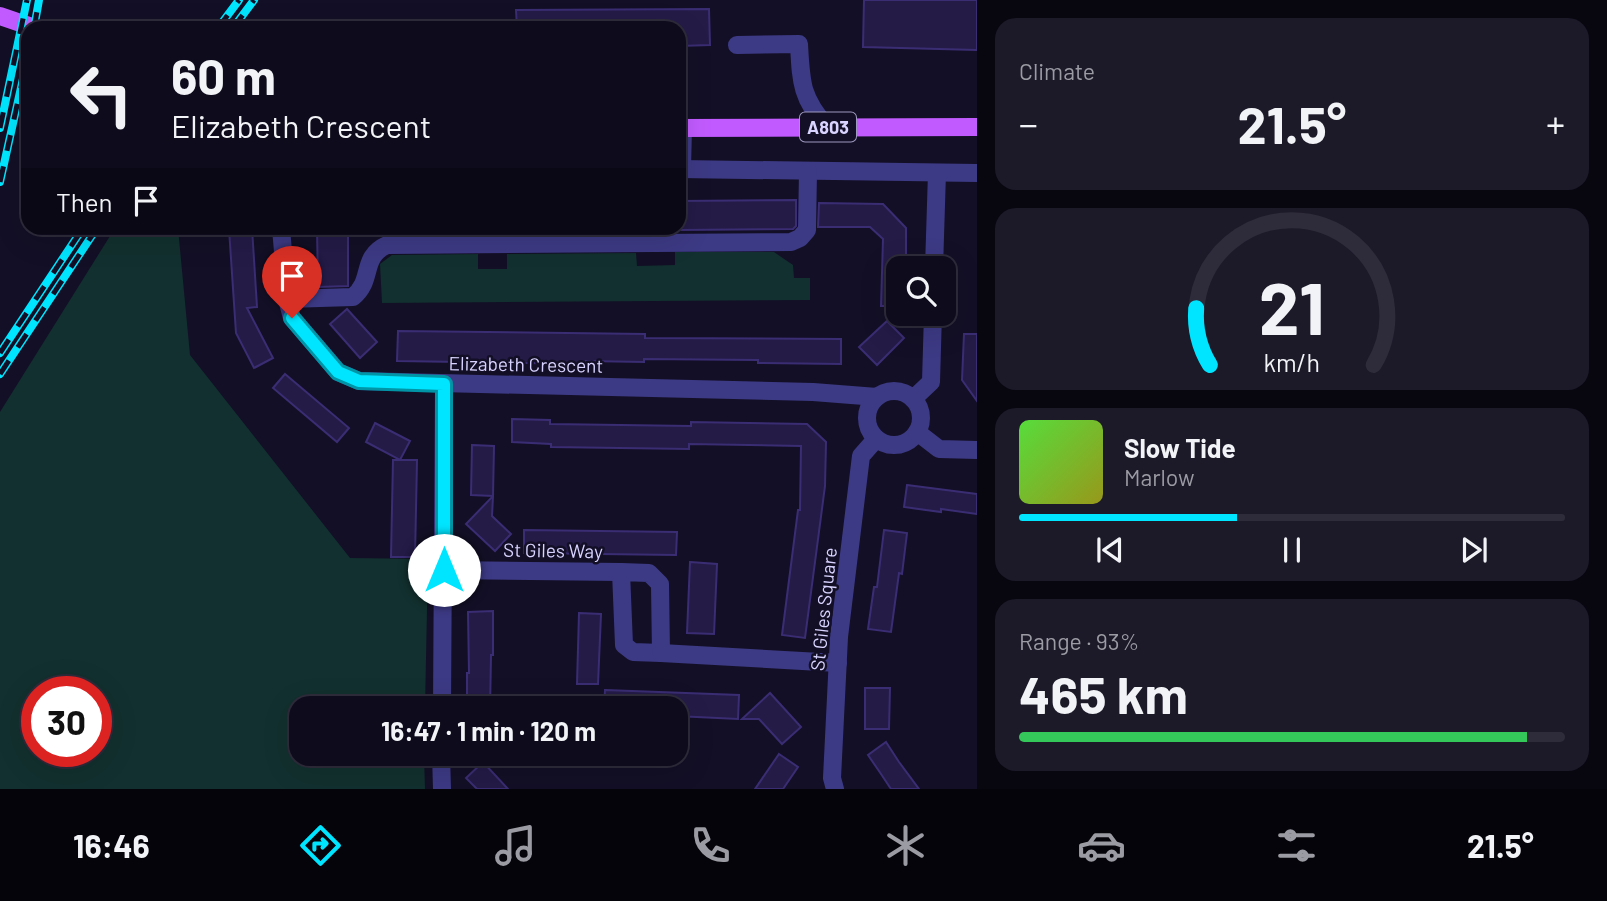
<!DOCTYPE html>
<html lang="en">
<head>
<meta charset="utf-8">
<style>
  :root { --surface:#0e0b1c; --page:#1c1929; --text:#f1f3f6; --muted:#9b9ba3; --line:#2e2b3b; --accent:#00e5ff }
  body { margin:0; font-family:Barlow,sans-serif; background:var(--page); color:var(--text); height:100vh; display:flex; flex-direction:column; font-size:26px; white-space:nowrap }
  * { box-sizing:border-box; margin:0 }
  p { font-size:23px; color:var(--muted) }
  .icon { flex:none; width:38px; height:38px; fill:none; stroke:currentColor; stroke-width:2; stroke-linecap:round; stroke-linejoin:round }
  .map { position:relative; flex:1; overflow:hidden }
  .details { display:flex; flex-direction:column; gap:18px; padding:18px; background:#08060f; width:630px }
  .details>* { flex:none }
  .guide { position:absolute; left:21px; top:21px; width:665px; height:214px; border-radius:21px; box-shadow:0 7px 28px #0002,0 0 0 2px var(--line); background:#0e0b1c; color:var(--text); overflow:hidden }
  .tools { position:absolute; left:886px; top:256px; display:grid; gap:14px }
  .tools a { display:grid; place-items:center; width:70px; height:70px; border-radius:14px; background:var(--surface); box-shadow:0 7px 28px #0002,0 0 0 2px var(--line); font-size:35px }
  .speed { position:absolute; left:21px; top:676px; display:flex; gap:14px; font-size:35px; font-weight:700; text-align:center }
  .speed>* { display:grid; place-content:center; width:91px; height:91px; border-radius:50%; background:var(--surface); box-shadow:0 7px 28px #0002,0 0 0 2px var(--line); line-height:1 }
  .speed .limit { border:10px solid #d22; background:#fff; color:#111 }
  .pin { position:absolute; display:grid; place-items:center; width:60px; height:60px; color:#fff; margin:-72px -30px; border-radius:50% 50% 50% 0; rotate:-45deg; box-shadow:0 0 7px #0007 }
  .pin .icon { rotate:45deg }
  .me { position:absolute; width:77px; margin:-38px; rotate:0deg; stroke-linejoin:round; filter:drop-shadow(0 0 5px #0008) }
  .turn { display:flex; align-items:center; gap:24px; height:147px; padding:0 35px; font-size:32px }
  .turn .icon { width:91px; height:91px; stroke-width:2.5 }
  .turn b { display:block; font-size:49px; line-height:60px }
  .then { display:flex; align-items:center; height:66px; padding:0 35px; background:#0003; gap:14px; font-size:26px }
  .big { font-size:52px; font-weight:700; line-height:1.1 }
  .details .card { flex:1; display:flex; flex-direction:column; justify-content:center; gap:10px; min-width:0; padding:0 24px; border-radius:21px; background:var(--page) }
  .details .dial { align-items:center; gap:0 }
  .dial svg { height:182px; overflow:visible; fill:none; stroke:var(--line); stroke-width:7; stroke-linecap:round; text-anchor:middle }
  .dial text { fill:var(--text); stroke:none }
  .song { display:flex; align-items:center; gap:21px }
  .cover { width:84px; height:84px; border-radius:10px; background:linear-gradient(135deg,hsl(110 70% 55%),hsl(60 70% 35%)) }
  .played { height:7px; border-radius:4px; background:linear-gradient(90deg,var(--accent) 40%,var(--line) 40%) }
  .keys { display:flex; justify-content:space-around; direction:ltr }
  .heat { display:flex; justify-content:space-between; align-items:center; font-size:38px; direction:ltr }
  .charge { height:10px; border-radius:5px; background:linear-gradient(90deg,#34c759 93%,var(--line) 0) }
  .trip { position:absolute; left:289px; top:696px; width:399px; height:70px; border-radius:21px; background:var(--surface); box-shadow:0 7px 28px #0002,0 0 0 2px var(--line); font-weight:700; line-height:70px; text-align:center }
  .dock { display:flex; height:112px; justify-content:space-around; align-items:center; background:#06040b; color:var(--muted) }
  .dock .icon { width:49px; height:49px }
  .dock .selected { color:var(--accent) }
  .dock b { font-size:32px; color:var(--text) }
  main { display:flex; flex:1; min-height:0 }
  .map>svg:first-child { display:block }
  .green { fill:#12302f; fill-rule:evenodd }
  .building { fill:#241b47; stroke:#3b2d73; stroke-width:2 }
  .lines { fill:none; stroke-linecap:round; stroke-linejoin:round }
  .minor { stroke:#3d3a85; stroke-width:18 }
  .major { stroke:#c25bff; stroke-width:18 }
  .rail-casing { stroke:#00e5ff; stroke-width:8 }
  .rail { stroke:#130f26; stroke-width:5; stroke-dasharray:16; stroke-linecap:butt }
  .route-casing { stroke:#0095a6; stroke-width:18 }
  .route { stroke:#00e5ff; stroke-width:12 }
  .labels { text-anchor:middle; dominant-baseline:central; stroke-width:5; stroke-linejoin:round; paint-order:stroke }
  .shield { fill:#130f26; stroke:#9e99be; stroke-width:2 }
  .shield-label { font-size:18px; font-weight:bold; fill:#d9d4ff }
  .street-label { font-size:19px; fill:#d9d4ff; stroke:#130f26 }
</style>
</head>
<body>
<main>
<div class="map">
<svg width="977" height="789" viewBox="0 0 977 789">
  <rect width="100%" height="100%" fill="#130f26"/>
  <g class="green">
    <path d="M115,228h63l12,127 160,203 78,1 -3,150h-124v45h123l1,35h-425v-377zM37,691h59v60h-59z"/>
    <polygon points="675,252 774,252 793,265 794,278 810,278 810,300 382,303 380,264 392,255 478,254 478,269 507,269 507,254 636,253 637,266 675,265"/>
  </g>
  <g class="building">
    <polygon points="864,0 977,0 977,50 863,47"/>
    <polygon points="709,9 710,45 679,46 679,28 517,28 516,10"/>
    <polygon points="796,200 796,226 793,229 679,230 679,201"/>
    <polygon points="819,203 883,204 906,228 906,267 898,267 898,306 881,306 883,239 870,227 818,227"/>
    <polygon points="252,228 257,307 247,308 273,358 254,368 236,333 229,229"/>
    <polygon points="317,228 348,228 348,286 318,287"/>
    <polygon points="347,309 377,342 360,358 330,324"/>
    <polygon points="887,321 904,338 877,365 859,347"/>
    <polygon points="398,331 645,334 645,338 841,339 841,364 758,363 758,360 644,359 644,362 586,361 586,364 397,361"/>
    <polygon points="964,334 977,334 977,401 962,380"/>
    <polygon points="285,374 349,428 337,442 273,388"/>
    <polygon points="512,419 550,420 550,424 691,426 691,422 807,424 826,442 825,486 805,638 782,635 798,510 800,510 801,446 689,444 689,449 551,447 551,444 512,442"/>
    <polygon points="375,423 410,441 400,460 366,442"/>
    <polygon points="472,445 494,446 493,496 471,495"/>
    <polygon points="393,460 417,460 415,557 391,557"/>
    <polygon points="907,485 977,494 977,514 941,509 941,512 904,507"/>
    <polygon points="493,496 492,516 511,534 495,551 466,524"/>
    <polygon points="524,530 677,532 676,555 524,553"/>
    <polygon points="884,530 907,533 902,574 899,573 891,632 868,629 874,587 877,587"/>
    <polygon points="690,562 717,564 714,634 687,633"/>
    <polygon points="493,611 493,655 491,655 490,709 467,709 467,673 469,673 468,612"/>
    <polygon points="579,613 601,614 598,684 577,684"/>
    <polygon points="865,688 890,688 889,729 865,729"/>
    <polygon points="605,690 739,695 738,719 676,716 676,709 604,709"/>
    <polygon points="770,693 801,727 782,744 759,719 742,719"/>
    <polygon points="886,742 899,762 919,789 891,789 881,774 868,755"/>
    <polygon points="779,754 798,767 783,789 755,789"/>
    <polygon points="483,762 508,789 477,789 466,778"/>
  </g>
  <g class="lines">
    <g class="minor">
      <path d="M737,45l62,-1c2,38 2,54 28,83"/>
      <polyline points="679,169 977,173"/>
      <polyline points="682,169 683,128"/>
      <polyline points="281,228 287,299 292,318 338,372 359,381 813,392 877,397"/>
      <polyline points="934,268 937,173"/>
      <path d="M287,299l66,-2c21,-17 7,-40 34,-52l404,-3 9,-4 7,-8 1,-59"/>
      <circle cx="894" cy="418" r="27"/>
      <polyline points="913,399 931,382 933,313"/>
      <polyline points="917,432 939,449 977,450"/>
      <polyline points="444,570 621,572"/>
      <polygon points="621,572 649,573 660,584 661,653 633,652 624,645"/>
      <polyline points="661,653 838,663"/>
      <polyline points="442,709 444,384"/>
      <polyline points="441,754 442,789"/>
      <polyline points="835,789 832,778 839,637 861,456 876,439"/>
    </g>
    <g class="major">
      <polyline points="0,16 35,28"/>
      <polyline points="679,128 977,127"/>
    </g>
    <defs>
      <g id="rail">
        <polyline points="34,28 39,0"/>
        <polyline points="218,28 239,0"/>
        <polyline points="233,28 254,0"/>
        <polyline points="0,128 27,0"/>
        <polyline points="0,182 28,56"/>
        <polyline points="0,353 83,228"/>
        <polyline points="0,374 97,228"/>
      </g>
    </defs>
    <use href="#rail" class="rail-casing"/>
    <use href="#rail" class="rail"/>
  </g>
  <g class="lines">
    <defs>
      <polyline id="route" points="292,318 338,372 359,381 444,384 444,570"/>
    </defs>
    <use href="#route" class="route-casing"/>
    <use href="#route" class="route"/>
  </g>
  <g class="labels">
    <rect class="shield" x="800" y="112.5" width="56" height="29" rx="5"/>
    <g class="shield-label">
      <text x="828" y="127">A803</text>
    </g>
    <g class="street-label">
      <text transform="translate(526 364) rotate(1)">Elizabeth Crescent</text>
      <text transform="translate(553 550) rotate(1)">St Giles Way</text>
      <text transform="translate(823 609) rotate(-84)">St Giles Square</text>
    </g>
  </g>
</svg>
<div class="tools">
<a><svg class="icon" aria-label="search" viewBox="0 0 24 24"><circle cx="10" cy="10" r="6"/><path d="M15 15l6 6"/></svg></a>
</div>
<div class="speed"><div class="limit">30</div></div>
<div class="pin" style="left:292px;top:318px;background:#d93025"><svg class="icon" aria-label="arrive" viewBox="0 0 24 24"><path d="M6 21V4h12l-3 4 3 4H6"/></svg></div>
<svg class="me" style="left:444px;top:570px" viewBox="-20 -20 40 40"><circle r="19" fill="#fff"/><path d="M0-13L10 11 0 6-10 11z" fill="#00e5ff"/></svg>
<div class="trip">16:47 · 1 min · 120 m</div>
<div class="guide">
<div class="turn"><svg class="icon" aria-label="left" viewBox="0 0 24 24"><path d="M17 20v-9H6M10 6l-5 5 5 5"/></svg><div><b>60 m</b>Elizabeth Crescent</div></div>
<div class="then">Then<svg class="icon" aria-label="arrive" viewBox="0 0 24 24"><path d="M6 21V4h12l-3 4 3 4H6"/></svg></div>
</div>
</div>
<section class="details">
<div class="card"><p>Climate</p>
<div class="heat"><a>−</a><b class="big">21.5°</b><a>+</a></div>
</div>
<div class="card dial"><svg viewBox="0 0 100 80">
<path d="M14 69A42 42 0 1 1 86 69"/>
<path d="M14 69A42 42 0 0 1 8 44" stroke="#00e5ff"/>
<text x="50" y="56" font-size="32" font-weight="700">21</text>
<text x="50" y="72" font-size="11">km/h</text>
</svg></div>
<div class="card">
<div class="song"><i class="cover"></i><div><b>Slow Tide</b><p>Marlow</p></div></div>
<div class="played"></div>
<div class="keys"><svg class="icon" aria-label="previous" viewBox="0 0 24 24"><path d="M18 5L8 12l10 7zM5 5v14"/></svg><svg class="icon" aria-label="pause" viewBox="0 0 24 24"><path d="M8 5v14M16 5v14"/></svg><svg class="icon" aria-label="next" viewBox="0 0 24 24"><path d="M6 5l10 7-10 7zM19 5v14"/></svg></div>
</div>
<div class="card"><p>Range · 93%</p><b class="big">465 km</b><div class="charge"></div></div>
</section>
</main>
<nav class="dock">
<b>16:46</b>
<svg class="icon selected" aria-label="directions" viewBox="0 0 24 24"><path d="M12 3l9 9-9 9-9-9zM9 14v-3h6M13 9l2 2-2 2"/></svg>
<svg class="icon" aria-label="music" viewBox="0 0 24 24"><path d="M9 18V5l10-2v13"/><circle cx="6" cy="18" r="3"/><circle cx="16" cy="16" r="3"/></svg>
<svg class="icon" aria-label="phone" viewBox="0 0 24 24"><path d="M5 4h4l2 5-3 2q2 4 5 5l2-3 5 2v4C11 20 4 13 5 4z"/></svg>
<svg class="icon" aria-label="climate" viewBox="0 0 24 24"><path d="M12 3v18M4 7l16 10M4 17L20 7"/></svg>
<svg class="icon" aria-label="car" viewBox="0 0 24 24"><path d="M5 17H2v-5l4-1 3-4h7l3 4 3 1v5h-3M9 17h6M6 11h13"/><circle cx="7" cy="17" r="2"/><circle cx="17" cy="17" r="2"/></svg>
<svg class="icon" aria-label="filters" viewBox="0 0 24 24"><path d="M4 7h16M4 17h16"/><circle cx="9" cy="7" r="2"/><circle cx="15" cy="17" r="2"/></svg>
<b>21.5°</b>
</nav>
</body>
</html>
